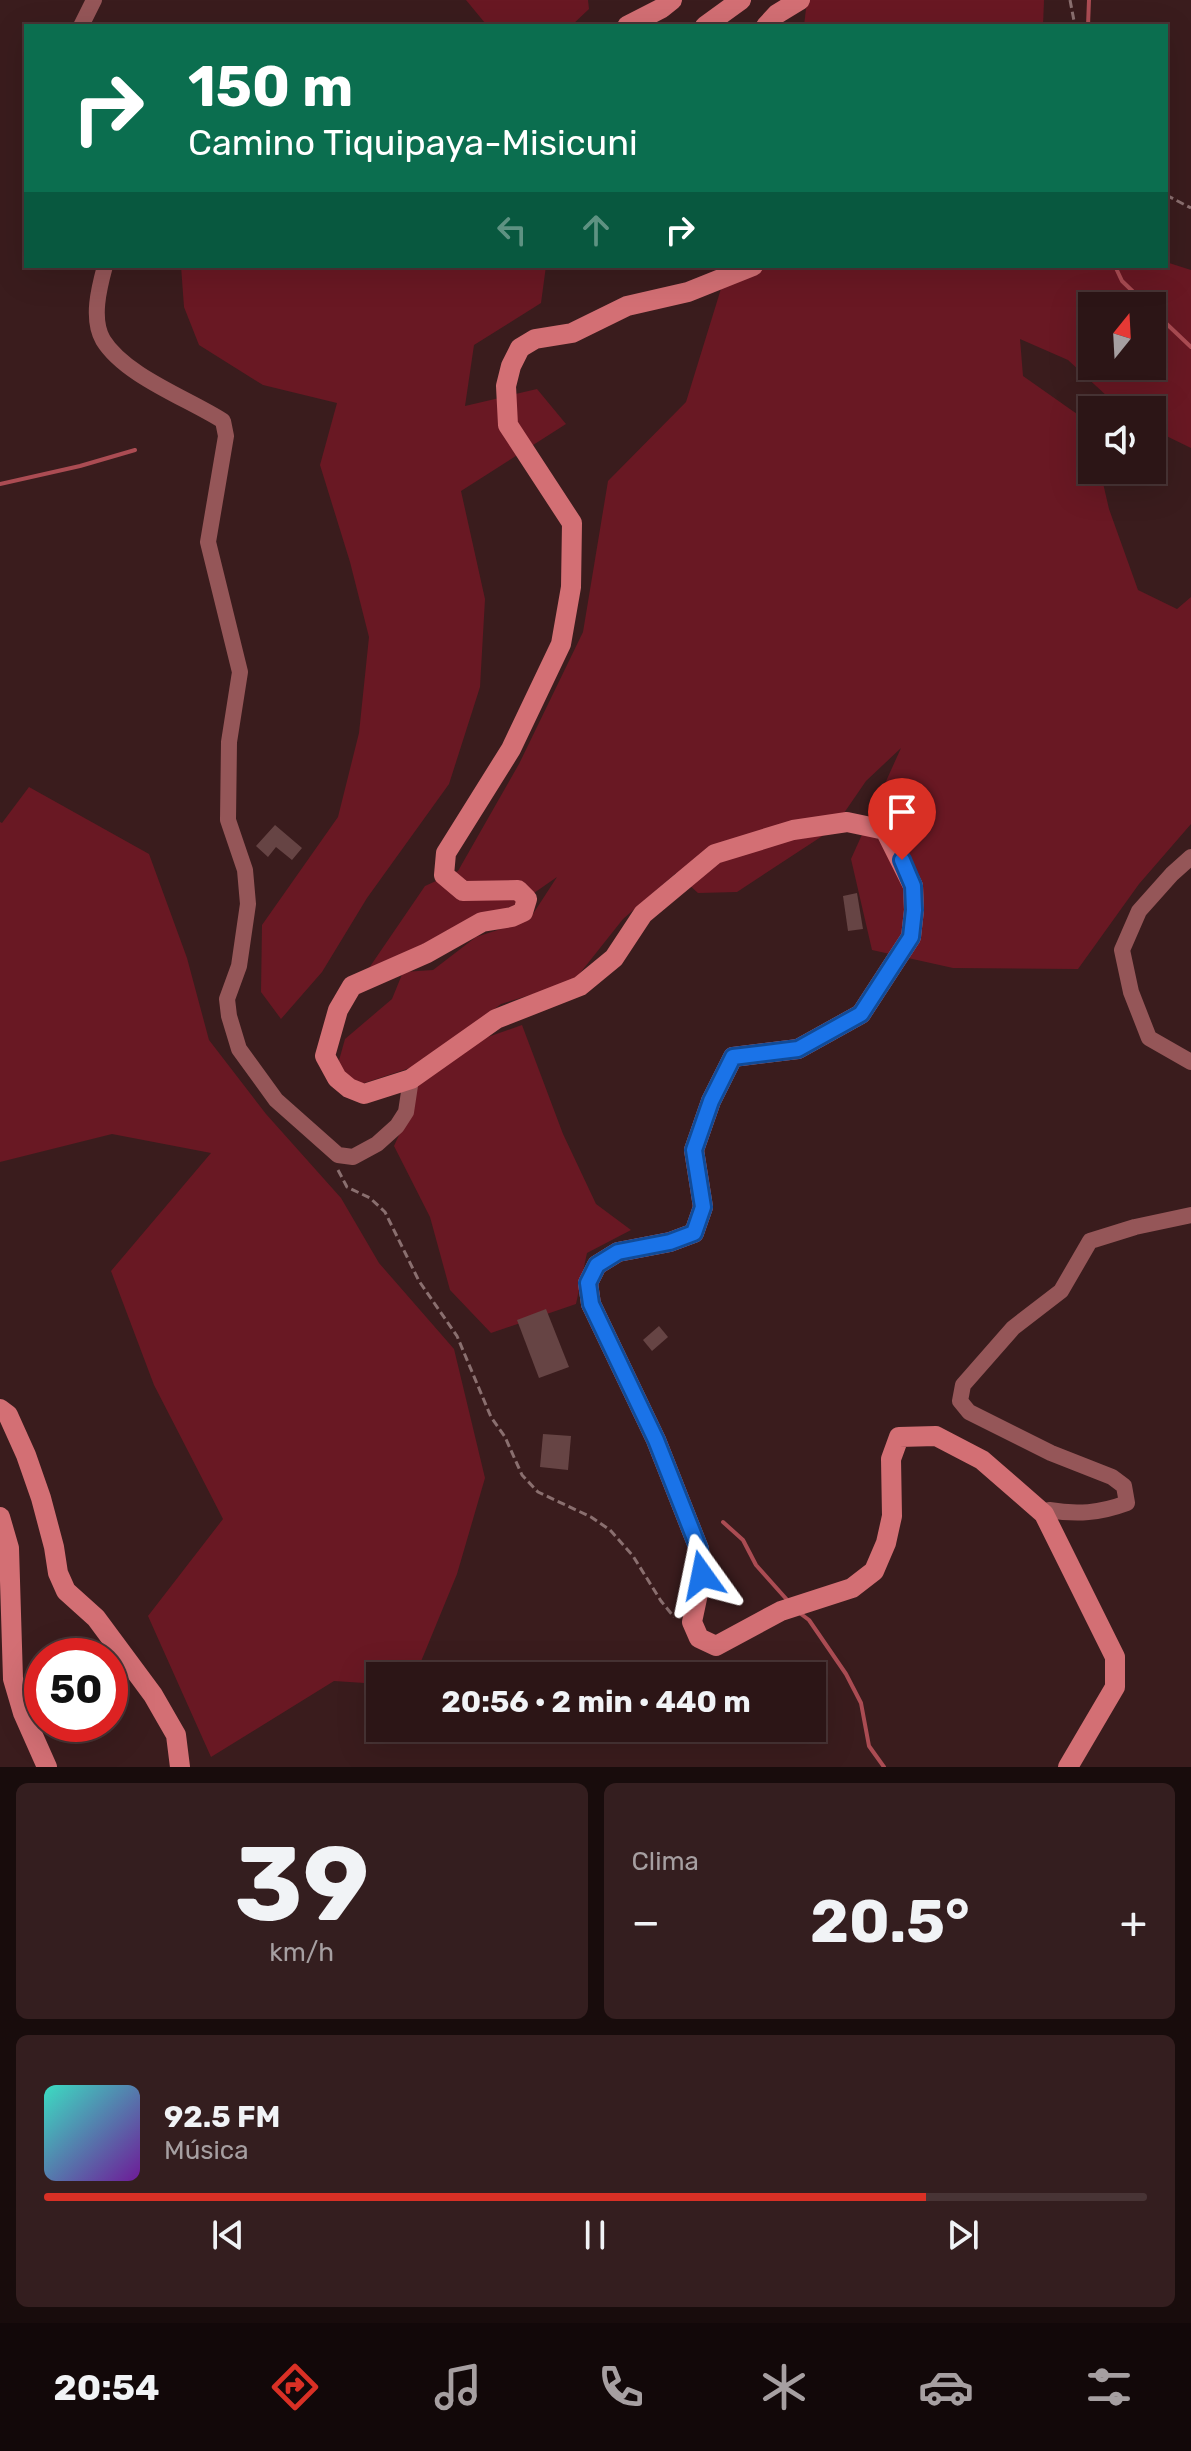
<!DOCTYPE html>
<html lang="es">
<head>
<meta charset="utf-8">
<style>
  :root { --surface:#2c1516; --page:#341e1f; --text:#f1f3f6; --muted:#a69fa1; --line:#483435; --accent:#d93025 }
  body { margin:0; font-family:Rubik,sans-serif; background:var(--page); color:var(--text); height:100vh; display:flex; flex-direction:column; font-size:30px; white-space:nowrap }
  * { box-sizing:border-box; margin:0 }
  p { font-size:26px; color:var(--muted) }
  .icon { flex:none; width:44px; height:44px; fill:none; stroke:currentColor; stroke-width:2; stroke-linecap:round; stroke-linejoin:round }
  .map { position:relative; height:1767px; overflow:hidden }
  .panel { display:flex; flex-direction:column; gap:16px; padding:16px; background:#180c0c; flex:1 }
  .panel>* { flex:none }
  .top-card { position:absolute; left:24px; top:24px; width:1144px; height:244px; border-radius:0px; box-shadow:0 8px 32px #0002,0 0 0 2px var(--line); background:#0b6e4f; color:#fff; overflow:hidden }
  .needle { width:52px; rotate:18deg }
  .controls { position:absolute; left:1078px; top:292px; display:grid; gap:16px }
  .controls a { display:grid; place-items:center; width:88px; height:88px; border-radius:0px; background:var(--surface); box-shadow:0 8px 32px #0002,0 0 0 2px var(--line); font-size:40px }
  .speed { position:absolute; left:24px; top:1638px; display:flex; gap:16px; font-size:40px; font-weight:700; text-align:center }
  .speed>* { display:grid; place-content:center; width:104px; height:104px; border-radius:50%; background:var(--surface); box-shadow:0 8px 32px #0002,0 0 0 2px var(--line); line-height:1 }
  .speed .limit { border:12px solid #d22; background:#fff; color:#111 }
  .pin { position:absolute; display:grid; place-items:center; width:68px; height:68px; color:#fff; margin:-82px -34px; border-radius:50% 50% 50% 0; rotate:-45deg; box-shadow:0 0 8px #0007 }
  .pin .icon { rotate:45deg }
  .me { position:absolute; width:88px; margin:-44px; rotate:348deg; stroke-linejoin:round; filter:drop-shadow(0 0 6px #0008) }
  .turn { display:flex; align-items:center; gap:28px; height:168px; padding:0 32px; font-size:36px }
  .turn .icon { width:104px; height:104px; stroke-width:2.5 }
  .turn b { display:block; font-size:56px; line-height:68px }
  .lanes { display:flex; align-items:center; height:76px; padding:0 32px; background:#0003; justify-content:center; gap:40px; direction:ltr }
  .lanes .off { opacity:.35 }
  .big { font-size:60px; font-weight:700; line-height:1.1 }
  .panel .tile { flex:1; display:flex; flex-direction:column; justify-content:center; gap:12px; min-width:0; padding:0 28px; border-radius:12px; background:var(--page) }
  .panel .dial { align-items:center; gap:0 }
  .dial b { font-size:104px; line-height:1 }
  .song { display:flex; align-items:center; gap:24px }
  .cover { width:96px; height:96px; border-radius:12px; background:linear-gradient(135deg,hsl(170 70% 55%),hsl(280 70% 35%)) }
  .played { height:8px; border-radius:4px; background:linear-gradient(90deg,var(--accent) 80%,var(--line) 80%) }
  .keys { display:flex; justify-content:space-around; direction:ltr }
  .heat { display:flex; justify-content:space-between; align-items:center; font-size:44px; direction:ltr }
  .panel .tiles { flex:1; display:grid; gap:16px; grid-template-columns:1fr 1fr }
  .tile:last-child { grid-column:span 2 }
  .trip { position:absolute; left:366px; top:1662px; width:460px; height:80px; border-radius:0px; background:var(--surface); box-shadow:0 8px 32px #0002,0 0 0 2px var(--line); font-weight:700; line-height:80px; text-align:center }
  .dock { display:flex; height:128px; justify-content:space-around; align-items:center; background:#120809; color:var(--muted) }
  .dock .icon { width:56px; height:56px }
  .dock .selected { color:var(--accent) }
  .dock b { font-size:36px; color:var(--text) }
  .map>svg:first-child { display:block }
  .green { fill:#691823; fill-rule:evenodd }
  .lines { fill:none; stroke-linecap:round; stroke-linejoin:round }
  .stream { stroke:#ab4c53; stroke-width:4 }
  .building { fill:#644 }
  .path { stroke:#8a6f6f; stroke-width:3; stroke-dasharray:8 4; stroke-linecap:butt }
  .street { stroke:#955658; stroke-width:16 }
  .secondary { stroke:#d36f74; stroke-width:20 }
  .route-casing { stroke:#114b97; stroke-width:20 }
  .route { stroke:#1a73e8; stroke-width:14 }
</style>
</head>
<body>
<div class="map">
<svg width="1191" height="1767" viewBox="0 0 1191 1767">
  <rect width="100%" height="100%" fill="#3a1c1d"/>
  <g class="green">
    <polygon points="466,0 588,0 589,9 571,26 483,26 485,23"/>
    <polygon points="807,0 1044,0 1043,26 804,26"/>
    <path d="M1166,262l25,8v178l-39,-19v-19h-30l-54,-50 -48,-21 3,37 64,45 5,18v31h8l9,39 29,81 39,19 14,-12v227l-52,60 -61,85 -125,-1 -81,-18 -21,-91 50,-111 -35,33 -33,48 -96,63 -39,1 -22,-20 -53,46 -50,63 -72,22 -60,46 -31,18 -61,20 -11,-24 7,-25 47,-40 11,-27 30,-2 43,-33 53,-17 28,-43 -36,25 -152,66 56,-82 33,-15 61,-107 64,-132 25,-151 78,-79 42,-136h438zM1092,306h60v60h-60z"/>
    <polygon points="181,266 546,266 541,303 474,345 465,406 537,389 566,424 461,491 485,599 480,687 449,784 367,898 322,972 281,1019 261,992 262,925 338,817 359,733 369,637 350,562 320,465 337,403 263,385 199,345 184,307"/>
    <polygon points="29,787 149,854 187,958 209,1040 266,1114 341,1198 379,1263 454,1349 485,1478 457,1574 415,1676 380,1676 380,1684 334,1681 211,1757 148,1616 223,1519 154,1385 111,1271 211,1153 112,1134 0,1162 0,822 2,823"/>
    <polygon points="522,1025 563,1134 596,1204 631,1230 587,1253 576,1304 491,1333 450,1290 430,1217 394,1146 409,1113 407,1097 459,1047"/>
  </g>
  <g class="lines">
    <g class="stream">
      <polyline points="1088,26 1089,0"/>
      <polyline points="1115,266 1122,281 1148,306"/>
      <polyline points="1152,310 1191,347"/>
      <polyline points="0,484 80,466 135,450"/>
      <polyline points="723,1522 743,1540 756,1565 789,1602"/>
      <polyline points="801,1614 809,1620 846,1674 861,1703 869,1746 884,1767"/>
    </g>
  </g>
  <g class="building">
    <polygon points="275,825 302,848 292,860 276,847 268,857 256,846"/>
    <polygon points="857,893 863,929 848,931 843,896"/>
    <polygon points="546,1309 569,1367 539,1378 517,1320"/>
    <polygon points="659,1326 668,1337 652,1351 643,1340"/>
    <polygon points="543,1434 571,1436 568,1470 540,1467"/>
  </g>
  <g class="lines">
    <g class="path">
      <polyline points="1070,0 1075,26"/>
      <polyline points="1166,195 1191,208"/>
      <polyline points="338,1170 347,1187 370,1198 385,1212 419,1281 457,1336 491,1417 505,1437 522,1475 538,1492 591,1517 610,1530 633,1556 661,1601 674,1617"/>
    </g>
    <g class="street">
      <polyline points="81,26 94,0"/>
      <path d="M105,266c-6,22 -14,53 -2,74 22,36 86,59 120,81l3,15 -18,106 32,130 -11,70 -1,78 17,50 3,34 -9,62 -12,33 2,17 10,33 37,51 62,55 15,2 24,-13 20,-18 9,-14 5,-33"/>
      <polyline points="1191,857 1172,874 1139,911 1122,950 1131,992 1149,1038 1191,1062"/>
      <path d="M1044,1514l5,-4c28,5 51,3 78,-7l-3,-17 -12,-9 -61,-24 -82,-41 -9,-11 3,-16 50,-57 48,-37 29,-50 45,-14 56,-12"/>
    </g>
    <g class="secondary">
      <polyline points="627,26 662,8 672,0"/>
      <polyline points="705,26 741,0"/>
      <polyline points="766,26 777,14 800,0"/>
      <polyline points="753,266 688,292 627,306 572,333 535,339 520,348 511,366 506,386 508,425 572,523 571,587 561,644 511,749 446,853 444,875 463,891 518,890 527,899 523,912 512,917 482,922 427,953 352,986 338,1010 325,1056 337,1078 349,1088 364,1094 411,1079 496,1019 580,986 614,958 643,914 715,854 793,830 847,822 885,830 913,886 914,910 911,937 861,1014 798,1049 733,1057 711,1101 694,1150 703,1207 694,1233 670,1242 618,1252 597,1265 588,1283 591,1304 656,1440 699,1549 702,1575 692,1622 699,1638 716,1646 781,1611 852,1588 874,1571 886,1543 892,1516 891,1459 899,1437 936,1436 982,1460 1044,1514 1115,1657 1115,1687 1068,1767"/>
      <polyline points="0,1409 8,1415 26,1455 41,1498 54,1547 58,1573 66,1591 96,1618 153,1695 176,1735 180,1767"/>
      <polyline points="0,1517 9,1548 13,1679 23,1713 47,1767"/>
    </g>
  </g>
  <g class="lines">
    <defs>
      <polyline id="route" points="702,1575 699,1549 656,1440 591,1304 588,1283 597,1265 618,1252 670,1242 694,1233 703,1207 694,1150 711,1101 733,1057 798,1049 861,1014 911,937 914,910 913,886 902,860"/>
    </defs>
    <use href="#route" class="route-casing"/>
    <use href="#route" class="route"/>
  </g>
</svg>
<div class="controls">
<a><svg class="needle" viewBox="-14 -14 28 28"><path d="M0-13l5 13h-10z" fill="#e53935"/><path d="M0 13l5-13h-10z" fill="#a69fa1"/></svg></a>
<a><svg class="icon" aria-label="sound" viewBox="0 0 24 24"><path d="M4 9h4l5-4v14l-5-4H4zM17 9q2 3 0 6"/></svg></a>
</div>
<div class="speed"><div class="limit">50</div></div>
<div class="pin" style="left:902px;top:860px;background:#d93025"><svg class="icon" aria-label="arrive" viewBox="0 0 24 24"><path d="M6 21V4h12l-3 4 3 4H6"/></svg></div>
<svg class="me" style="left:702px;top:1575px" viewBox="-20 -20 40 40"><path d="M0-17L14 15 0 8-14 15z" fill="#1a73e8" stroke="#fff" stroke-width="4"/></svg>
<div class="trip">20:56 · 2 min · 440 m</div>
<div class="top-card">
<div class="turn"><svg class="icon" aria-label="right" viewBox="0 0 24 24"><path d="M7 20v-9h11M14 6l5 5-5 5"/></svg><div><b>150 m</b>Camino Tiquipaya-Misicuni</div></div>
<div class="lanes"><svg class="icon off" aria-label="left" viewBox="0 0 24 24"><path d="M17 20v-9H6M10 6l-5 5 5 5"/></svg><svg class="icon off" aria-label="ahead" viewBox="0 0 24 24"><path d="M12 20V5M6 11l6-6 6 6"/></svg><svg class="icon" aria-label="right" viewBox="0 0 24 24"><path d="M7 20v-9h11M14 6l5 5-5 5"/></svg></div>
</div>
</div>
<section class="panel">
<div class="tiles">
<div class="tile dial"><b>39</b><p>km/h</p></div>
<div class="tile"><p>Clima</p>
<div class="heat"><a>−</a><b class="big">20.5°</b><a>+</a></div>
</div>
<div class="tile">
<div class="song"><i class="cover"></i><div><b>92.5 FM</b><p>Música</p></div></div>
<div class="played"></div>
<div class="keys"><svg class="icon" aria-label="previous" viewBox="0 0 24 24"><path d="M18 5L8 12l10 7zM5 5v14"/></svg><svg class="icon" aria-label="pause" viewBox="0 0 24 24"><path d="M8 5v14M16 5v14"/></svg><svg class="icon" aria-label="next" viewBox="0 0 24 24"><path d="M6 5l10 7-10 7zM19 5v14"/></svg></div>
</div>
</div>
</section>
<nav class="dock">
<b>20:54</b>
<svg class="icon selected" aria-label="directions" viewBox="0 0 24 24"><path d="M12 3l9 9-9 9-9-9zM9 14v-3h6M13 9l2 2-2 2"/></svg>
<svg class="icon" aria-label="music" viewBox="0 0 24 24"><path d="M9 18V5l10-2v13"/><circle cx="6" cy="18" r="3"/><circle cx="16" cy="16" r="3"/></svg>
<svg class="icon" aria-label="phone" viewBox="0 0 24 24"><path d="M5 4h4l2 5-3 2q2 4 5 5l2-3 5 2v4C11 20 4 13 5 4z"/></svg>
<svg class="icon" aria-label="climate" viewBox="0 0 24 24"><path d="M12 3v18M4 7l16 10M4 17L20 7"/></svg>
<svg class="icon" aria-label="car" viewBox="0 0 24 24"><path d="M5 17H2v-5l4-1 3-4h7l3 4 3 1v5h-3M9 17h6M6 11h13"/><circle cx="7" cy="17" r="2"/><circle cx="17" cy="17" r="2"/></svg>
<svg class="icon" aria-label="filters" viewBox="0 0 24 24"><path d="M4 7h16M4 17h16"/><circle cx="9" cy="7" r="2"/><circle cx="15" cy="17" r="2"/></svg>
</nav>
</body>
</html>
